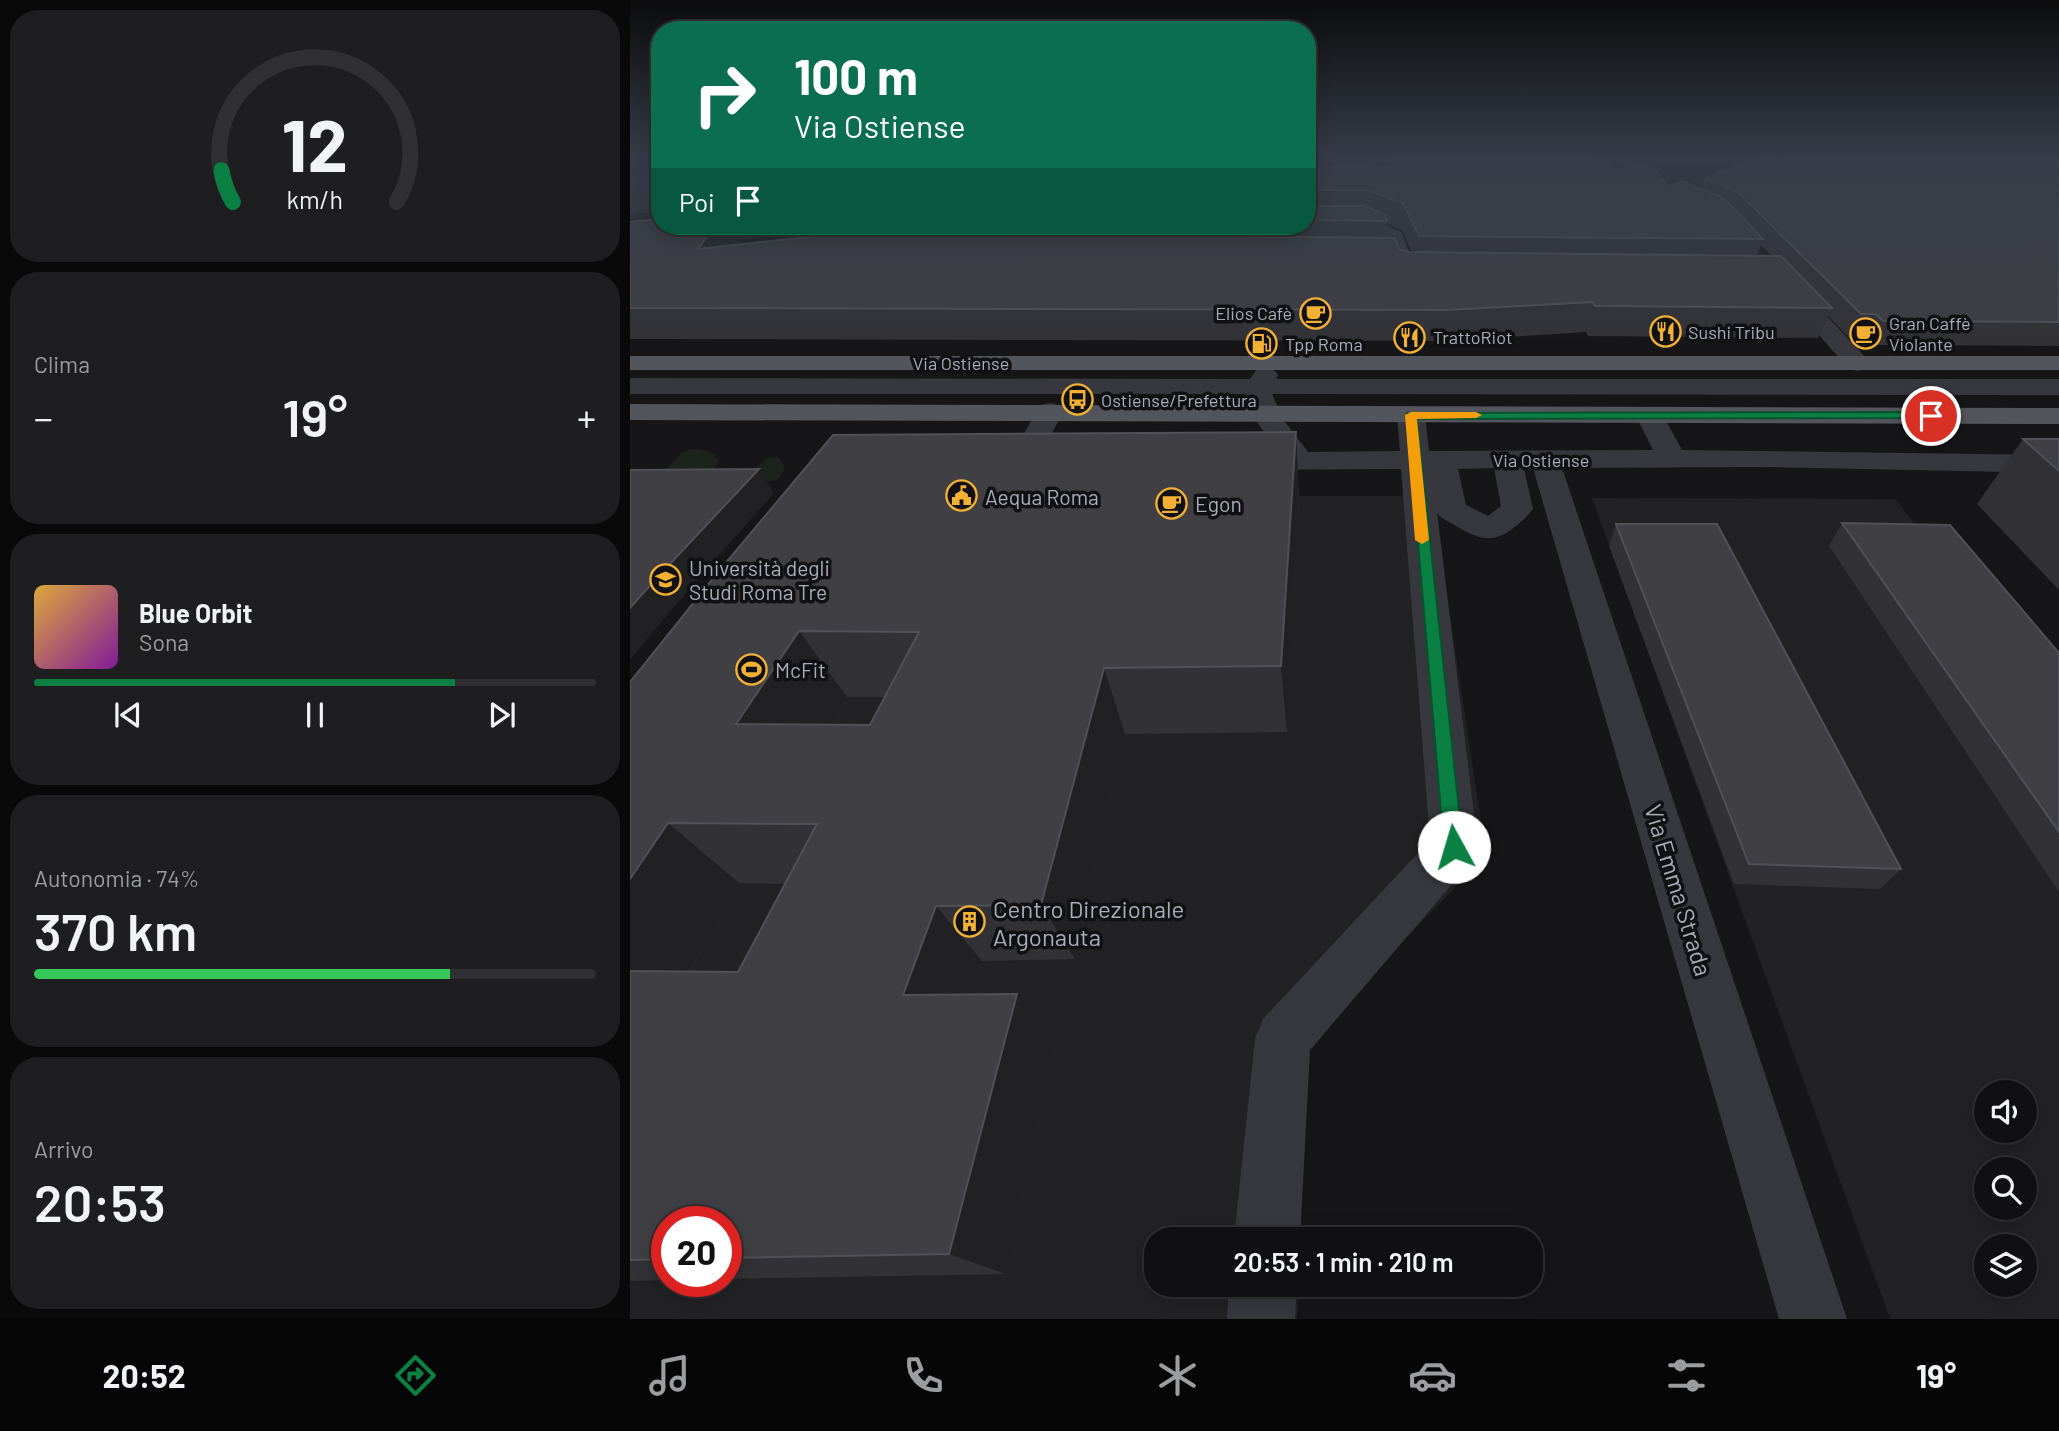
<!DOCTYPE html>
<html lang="it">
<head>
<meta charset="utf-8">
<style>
  :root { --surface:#101012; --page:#1e1e20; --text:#f1f3f6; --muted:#9c9d9f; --line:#303032; --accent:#0b8043 }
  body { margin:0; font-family:Barlow,sans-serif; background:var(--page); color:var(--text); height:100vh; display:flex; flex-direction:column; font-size:26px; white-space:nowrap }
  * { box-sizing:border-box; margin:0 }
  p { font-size:23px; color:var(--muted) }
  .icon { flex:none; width:38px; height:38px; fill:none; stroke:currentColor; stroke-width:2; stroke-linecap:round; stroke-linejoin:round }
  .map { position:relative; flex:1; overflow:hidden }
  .side { display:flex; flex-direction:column; gap:10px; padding:10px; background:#09090a; width:630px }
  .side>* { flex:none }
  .banner { position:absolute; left:21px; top:21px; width:665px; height:214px; border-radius:28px; box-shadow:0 4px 18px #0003,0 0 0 2px var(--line); background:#0b6e4f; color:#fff; overflow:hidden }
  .controls { position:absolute; left:1344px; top:1080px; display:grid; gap:14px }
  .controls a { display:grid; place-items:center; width:63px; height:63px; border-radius:50%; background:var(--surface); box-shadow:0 4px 18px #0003,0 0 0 2px var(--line); font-size:35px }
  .speed { position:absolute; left:21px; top:1206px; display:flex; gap:14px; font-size:35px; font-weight:700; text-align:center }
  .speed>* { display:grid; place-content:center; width:91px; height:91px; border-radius:50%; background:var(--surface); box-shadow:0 4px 18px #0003,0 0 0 2px var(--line); line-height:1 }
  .speed .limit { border:10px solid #d22; background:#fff; color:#111 }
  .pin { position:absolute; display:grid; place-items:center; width:60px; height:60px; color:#fff; margin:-30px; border:4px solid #fff; border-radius:50%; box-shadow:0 2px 7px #0007 }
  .me { position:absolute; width:77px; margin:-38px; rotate:354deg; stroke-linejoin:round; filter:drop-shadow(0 0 5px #0008) }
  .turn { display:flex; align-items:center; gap:24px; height:147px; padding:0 28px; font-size:32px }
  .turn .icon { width:91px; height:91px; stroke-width:2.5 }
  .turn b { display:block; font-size:49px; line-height:60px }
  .then { display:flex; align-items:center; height:66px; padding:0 28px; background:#0003; gap:14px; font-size:26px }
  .big { font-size:52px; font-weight:600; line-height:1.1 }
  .side .widget { flex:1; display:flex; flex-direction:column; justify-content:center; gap:10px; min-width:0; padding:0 24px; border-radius:28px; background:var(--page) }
  .side .dial { align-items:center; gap:0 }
  .dial svg { height:182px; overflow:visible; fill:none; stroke:var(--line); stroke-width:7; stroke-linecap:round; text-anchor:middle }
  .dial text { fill:var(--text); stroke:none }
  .song { display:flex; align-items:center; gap:21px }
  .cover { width:84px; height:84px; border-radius:10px; background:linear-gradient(135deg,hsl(40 70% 55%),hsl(290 70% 35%)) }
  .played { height:7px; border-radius:4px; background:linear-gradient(90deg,var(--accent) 75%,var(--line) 75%) }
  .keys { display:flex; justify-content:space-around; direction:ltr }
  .heat { display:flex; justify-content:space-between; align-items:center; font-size:38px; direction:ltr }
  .charge { height:10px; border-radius:5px; background:linear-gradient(90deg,#34c759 74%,var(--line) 0) }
  .trip { position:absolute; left:514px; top:1227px; width:399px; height:70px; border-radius:28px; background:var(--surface); box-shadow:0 4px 18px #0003,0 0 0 2px var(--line); font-weight:600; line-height:70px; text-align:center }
  .menu { display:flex; height:112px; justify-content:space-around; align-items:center; background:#060607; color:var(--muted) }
  .menu .icon { width:49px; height:49px }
  .menu .on { color:var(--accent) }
  .menu b { font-size:32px; color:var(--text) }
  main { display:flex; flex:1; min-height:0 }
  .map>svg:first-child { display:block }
  .built { fill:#222225; fill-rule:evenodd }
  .green { fill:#1c231d }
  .water { fill:#2c353c }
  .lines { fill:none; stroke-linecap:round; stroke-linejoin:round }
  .minor { fill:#37383d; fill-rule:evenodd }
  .major { fill:#53555c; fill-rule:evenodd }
  .wall { fill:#323236; fill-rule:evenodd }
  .shaded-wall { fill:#212124 }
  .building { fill:#3f3f44; stroke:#4f5156; stroke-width:2; fill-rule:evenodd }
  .route { fill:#0b8043; stroke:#07532c; stroke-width:2 }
  .slow { fill:#f59e0b }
  .labels { text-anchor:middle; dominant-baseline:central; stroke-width:7; stroke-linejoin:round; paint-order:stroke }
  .far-poi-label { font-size:18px; fill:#a8adb8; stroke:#111113; text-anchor:start }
  .far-street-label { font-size:18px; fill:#a8adb8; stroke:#111113 }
  .poi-label { font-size:21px; fill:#a8adb8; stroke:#111113; text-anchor:start }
  .near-street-label { font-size:24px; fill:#a8adb8; stroke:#111113 }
  .near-poi-label { font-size:24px; fill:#a8adb8; stroke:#111113; text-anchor:start }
</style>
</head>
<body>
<main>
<section class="side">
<div class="widget dial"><svg viewBox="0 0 100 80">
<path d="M14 69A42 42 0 1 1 86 69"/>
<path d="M14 69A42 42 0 0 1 9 55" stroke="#0b8043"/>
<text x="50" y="56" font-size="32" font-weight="700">12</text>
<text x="50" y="72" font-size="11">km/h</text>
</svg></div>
<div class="widget"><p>Clima</p>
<div class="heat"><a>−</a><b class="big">19°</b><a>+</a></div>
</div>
<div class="widget">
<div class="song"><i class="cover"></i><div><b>Blue Orbit</b><p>Sona</p></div></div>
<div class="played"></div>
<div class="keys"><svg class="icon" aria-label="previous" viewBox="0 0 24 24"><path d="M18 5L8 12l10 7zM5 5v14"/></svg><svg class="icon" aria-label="pause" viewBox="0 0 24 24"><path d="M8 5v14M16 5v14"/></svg><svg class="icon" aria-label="next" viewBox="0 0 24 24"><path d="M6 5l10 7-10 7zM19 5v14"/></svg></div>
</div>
<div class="widget"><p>Autonomia · 74%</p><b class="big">370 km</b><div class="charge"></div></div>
<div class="widget"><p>Arrivo</p><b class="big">20:53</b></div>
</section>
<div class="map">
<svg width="1429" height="1319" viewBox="0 0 1429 1319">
  <rect width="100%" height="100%" fill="#161618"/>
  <g class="built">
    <path d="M802,496l54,359 -178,185 -8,199h-143v45l142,1 -2,34h-667v-499l229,-323zM37,1222h59v59h-59z"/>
    <path d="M962,498l303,1 164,203v617h-169zM1356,1092h39v38h-39zM1356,1169h39v39h-39zM1356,1246h39v38h-39z"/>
  </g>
  <g class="green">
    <polygon points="0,157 30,157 30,170 0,172"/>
    <polygon points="30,212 30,226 272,226 0,249 0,214"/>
    <path d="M63,449c11,1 22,1 26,13l-6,8h-47l16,-18z"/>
    <path d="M148,457c8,7 8,16 -1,23l-11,1 -13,-11 15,-12z"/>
  </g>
  <polygon class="water" points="30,170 30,212 0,214 0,172"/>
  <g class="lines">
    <g class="minor">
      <polygon points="677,218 737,218 771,232 785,266 811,269 814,273 811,277 770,276 756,239 734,230 670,228 669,226 677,226"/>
      <polygon points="563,226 581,226 571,249 596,251 599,255 596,259 551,259 548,255"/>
      <polygon points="1159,283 1167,284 1237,359 1240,364 1237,369 1228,371 1219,369 1148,289 1151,284"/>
      <path d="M635,367l9,3 4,5 -2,4h783v16l-787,-1 11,25 25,33 92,-1 -3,-36 4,-6 10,-2 10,2 4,6 4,36 224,-1 -17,-34 4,-6 10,-2 10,2 22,40 377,5v18l-296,-6 -201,1 285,851h-68l-246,-851h-9l9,41c-6,8 -13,14 -21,20 -27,21 -46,1 -72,-12l-3,-5 41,335 -7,15 -161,188 -10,189h-66l21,-200 8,-20 167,-179 -29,-371 -155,1 -10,-3 -5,-6 5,-6 42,-3 -23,-33 -9,-25h-616v-16l620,1 6,-9zM864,468l7,38 -13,10 -22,-11 -8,-36z"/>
      <polygon points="420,403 430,405 434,411 403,467 372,478 361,475 357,469 361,463 382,455 410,405"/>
      <polygon points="599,1284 667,1284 665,1319 597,1319"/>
    </g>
    <g class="major">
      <rect x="0" y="356" width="1429" height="14"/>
      <polygon points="0,404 1429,408 1429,424 0,420"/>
    </g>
  </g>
  <g class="wall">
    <path d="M677,157h70v10h12l-8,-10h206l25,9 -1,3 57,17 34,3 3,-11 354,-21v189l-189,-1 -6,-6h-14l-22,-23 -10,22 -230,-2 -2,-4 -143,9 -813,-2v-117l30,4h69l8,15 -2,4 110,-12 57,-7h290l-6,10h18l-2,-10h105zM757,223l15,7 10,22 -13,-3 -13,-11zM1131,245l11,11h-15z"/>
    <polygon points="964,157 1002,157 999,168"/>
    <path d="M666,432l3,65 -12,235 -162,2 -50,225 -93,2 -10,33h45l40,48 -51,232 -280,5v-57h-59v58l-37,1v-599zM217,697h38l-15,28h-39zM109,883l46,1 -47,88h-49z"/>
    <polygon points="1393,439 1429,439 1429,590 1347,504"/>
    <polygon points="1212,523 1429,653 1429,892 1199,546"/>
    <polygon points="986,524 1271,869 1250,889 1104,884 979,546"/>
  </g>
  <g class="shaded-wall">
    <polygon points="85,226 99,226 107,241 84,277 68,249"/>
    <polygon points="542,226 562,226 546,254"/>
    <polygon points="666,432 669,497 657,732 651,666"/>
    <polygon points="129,469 144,493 44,607 0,660 0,608"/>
    <polygon points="169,631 217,697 164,788 106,724"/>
    <polygon points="474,668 495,734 445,959 411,905"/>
    <polygon points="38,823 109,883 31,1021 0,1004 0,879"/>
    <polygon points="306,906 352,961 327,1043 273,995"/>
    <polygon points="387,994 427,1042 376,1274 319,1254"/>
  </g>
  <g class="building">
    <polygon points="761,157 957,157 982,166 766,164"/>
    <polygon points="1133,157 1429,157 1429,322 1253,321 1246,314 1231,314 1109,193 1075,178"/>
    <polygon points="1009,163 1024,168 1038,186 1053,181 1095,199 1133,239 789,236 773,203 737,190 677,190 677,167 999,169"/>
    <polygon points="677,206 734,206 755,214 757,221 677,220"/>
    <polygon points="30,219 30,226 85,226 68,249 215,233 272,226 542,226 545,233 554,236 764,238 769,249 779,252 1151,256 1202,308 965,306 963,302 816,310 0,308 0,222"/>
    <path d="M666,432l-15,234 -177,2 -63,237 -105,1 -33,89 114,-1 -68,260 -223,4v-36h-59v37l-37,1v-289l108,1 79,-148 -149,-1 -38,56v-197l89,-111 114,-136zM169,631l120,1 -49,93 -134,-1z"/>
    <polygon points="1393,439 1429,439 1429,471"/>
    <polygon points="129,469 23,582 0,608 0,470"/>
    <polygon points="1212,523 1320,525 1429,653 1429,832"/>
    <polygon points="986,524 1087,524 1271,869 1119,864"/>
  </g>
  <linearGradient id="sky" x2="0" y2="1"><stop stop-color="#0c0c0d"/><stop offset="0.46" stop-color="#363c48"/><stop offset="1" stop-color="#363c48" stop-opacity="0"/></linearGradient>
  <rect width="1429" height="342" fill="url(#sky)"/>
  <polygon class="route" points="1301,412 1305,413 1305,418 787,419 833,847 830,854 824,856 817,854 814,847 777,413"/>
  <polygon class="slow" points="781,412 846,412 852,415 846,418 787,419 799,540 792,544 785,540 775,415"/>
  <defs>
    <symbol id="cafe-ring" viewBox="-11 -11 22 22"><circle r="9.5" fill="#111113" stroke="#f2b134" stroke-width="1.5"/><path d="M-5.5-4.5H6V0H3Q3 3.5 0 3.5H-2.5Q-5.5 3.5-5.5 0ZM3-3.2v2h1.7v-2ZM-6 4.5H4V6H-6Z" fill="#f2b134"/></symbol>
    <symbol id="restaurant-ring" viewBox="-11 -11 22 22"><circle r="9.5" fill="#111113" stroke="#f2b134" stroke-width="1.5"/><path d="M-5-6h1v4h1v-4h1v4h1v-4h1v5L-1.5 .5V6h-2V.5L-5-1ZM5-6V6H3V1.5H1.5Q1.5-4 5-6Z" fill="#f2b134"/></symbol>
    <symbol id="fuel-ring" viewBox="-11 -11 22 22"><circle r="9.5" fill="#111113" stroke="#f2b134" stroke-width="1.5"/><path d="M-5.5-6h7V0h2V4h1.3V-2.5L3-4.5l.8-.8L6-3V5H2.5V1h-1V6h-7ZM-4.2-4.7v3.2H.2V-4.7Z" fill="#f2b134"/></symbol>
    <symbol id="bus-ring" viewBox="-11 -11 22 22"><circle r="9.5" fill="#111113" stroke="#f2b134" stroke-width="1.5"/><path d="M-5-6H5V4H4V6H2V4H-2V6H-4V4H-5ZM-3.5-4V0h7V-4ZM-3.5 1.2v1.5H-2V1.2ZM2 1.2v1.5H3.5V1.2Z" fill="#f2b134"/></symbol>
    <symbol id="civic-ring" viewBox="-11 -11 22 22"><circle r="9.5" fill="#111113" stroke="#f2b134" stroke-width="1.5"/><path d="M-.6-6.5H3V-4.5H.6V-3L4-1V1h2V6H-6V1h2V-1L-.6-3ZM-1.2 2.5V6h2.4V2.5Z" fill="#f2b134"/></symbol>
    <symbol id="university-ring" viewBox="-11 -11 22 22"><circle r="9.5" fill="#111113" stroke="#f2b134" stroke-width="1.5"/><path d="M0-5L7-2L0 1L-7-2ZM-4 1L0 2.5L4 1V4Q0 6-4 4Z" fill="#f2b134"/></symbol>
    <symbol id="stadium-ring" viewBox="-11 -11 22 22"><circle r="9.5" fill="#111113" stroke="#f2b134" stroke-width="1.5"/><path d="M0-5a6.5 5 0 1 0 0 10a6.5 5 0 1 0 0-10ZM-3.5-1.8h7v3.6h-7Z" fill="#f2b134"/></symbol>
    <symbol id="building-ring" viewBox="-11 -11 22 22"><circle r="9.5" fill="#111113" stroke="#f2b134" stroke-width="1.5"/><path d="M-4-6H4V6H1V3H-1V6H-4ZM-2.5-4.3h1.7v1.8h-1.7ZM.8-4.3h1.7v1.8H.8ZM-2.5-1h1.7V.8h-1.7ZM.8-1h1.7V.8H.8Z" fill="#f2b134"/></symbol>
  </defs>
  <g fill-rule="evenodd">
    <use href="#cafe-ring" x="668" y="296" width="35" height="35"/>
    <use href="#restaurant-ring" x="1018" y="314" width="35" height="35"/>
    <use href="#cafe-ring" x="1218" y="316" width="35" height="35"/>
    <use href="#restaurant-ring" x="762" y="320" width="35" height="35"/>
    <use href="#fuel-ring" x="614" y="326" width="35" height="35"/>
    <use href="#bus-ring" x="430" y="382" width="35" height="35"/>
    <use href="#civic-ring" x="314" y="478" width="35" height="35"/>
    <use href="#cafe-ring" x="524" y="486" width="35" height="35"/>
    <use href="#university-ring" x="18" y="562" width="35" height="35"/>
    <use href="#stadium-ring" x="104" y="652" width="35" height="35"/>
    <use href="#building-ring" x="322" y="904" width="35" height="35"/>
  </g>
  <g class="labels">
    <g class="far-poi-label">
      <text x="662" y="313" text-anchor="end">Elios Cafè</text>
      <text x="1259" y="323">Gran Caffè<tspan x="1259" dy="21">Violante</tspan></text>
      <text x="1058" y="332">Sushi Tribu</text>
      <text x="803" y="337">TrattoRiot</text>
      <text x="655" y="344">Tpp Roma</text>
      <text x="471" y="400">Ostiense/Prefettura</text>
    </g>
    <g class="far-street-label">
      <text x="331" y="363">Via Ostiense</text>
      <text x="911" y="460">Via Ostiense</text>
    </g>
    <g class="poi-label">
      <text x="355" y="496">Aequa Roma</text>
      <text x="565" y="503">Egon</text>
      <text x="59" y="567">Università degli<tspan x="59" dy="24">Studi Roma Tre</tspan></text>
      <text x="145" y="669">McFit</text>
    </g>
    <g class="near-street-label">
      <text transform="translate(1049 890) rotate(73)">Via Emma Strada</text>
    </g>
    <g class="near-poi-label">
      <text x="363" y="908">Centro Direzionale<tspan x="363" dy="28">Argonauta</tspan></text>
    </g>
  </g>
</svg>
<div class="controls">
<a><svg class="icon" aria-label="sound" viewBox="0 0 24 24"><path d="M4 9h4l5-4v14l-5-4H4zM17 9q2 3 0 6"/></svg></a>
<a><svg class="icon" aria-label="search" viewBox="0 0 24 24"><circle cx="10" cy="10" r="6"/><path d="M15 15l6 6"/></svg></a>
<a><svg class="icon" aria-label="layers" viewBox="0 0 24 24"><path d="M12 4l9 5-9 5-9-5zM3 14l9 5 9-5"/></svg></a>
</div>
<div class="speed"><div class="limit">20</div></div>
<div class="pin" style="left:1301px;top:416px;background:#d93025"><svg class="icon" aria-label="arrive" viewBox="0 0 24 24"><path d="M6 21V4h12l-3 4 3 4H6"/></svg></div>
<svg class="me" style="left:824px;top:847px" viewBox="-20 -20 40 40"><circle r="19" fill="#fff"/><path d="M0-13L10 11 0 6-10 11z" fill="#0b8043"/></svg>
<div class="trip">20:53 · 1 min · 210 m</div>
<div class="banner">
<div class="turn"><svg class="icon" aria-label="right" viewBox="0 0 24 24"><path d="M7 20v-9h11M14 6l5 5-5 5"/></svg><div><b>100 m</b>Via Ostiense</div></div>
<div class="then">Poi<svg class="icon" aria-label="arrive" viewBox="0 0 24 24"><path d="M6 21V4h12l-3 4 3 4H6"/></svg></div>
</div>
</div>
</main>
<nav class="menu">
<b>20:52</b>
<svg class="icon on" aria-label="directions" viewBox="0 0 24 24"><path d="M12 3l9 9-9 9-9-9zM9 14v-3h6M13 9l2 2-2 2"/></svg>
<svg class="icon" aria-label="music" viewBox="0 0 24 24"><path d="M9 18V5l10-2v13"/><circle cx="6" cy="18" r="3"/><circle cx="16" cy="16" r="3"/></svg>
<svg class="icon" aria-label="phone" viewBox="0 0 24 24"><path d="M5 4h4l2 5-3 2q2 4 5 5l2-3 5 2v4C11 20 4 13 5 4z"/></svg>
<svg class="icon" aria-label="climate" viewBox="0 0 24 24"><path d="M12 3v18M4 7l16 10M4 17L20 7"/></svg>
<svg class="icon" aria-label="car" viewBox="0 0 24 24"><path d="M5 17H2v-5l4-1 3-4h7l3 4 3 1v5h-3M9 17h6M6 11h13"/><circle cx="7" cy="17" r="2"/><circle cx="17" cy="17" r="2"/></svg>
<svg class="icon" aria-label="filters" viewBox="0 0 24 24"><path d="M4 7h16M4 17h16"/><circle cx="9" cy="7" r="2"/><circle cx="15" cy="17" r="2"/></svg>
<b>19°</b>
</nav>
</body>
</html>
